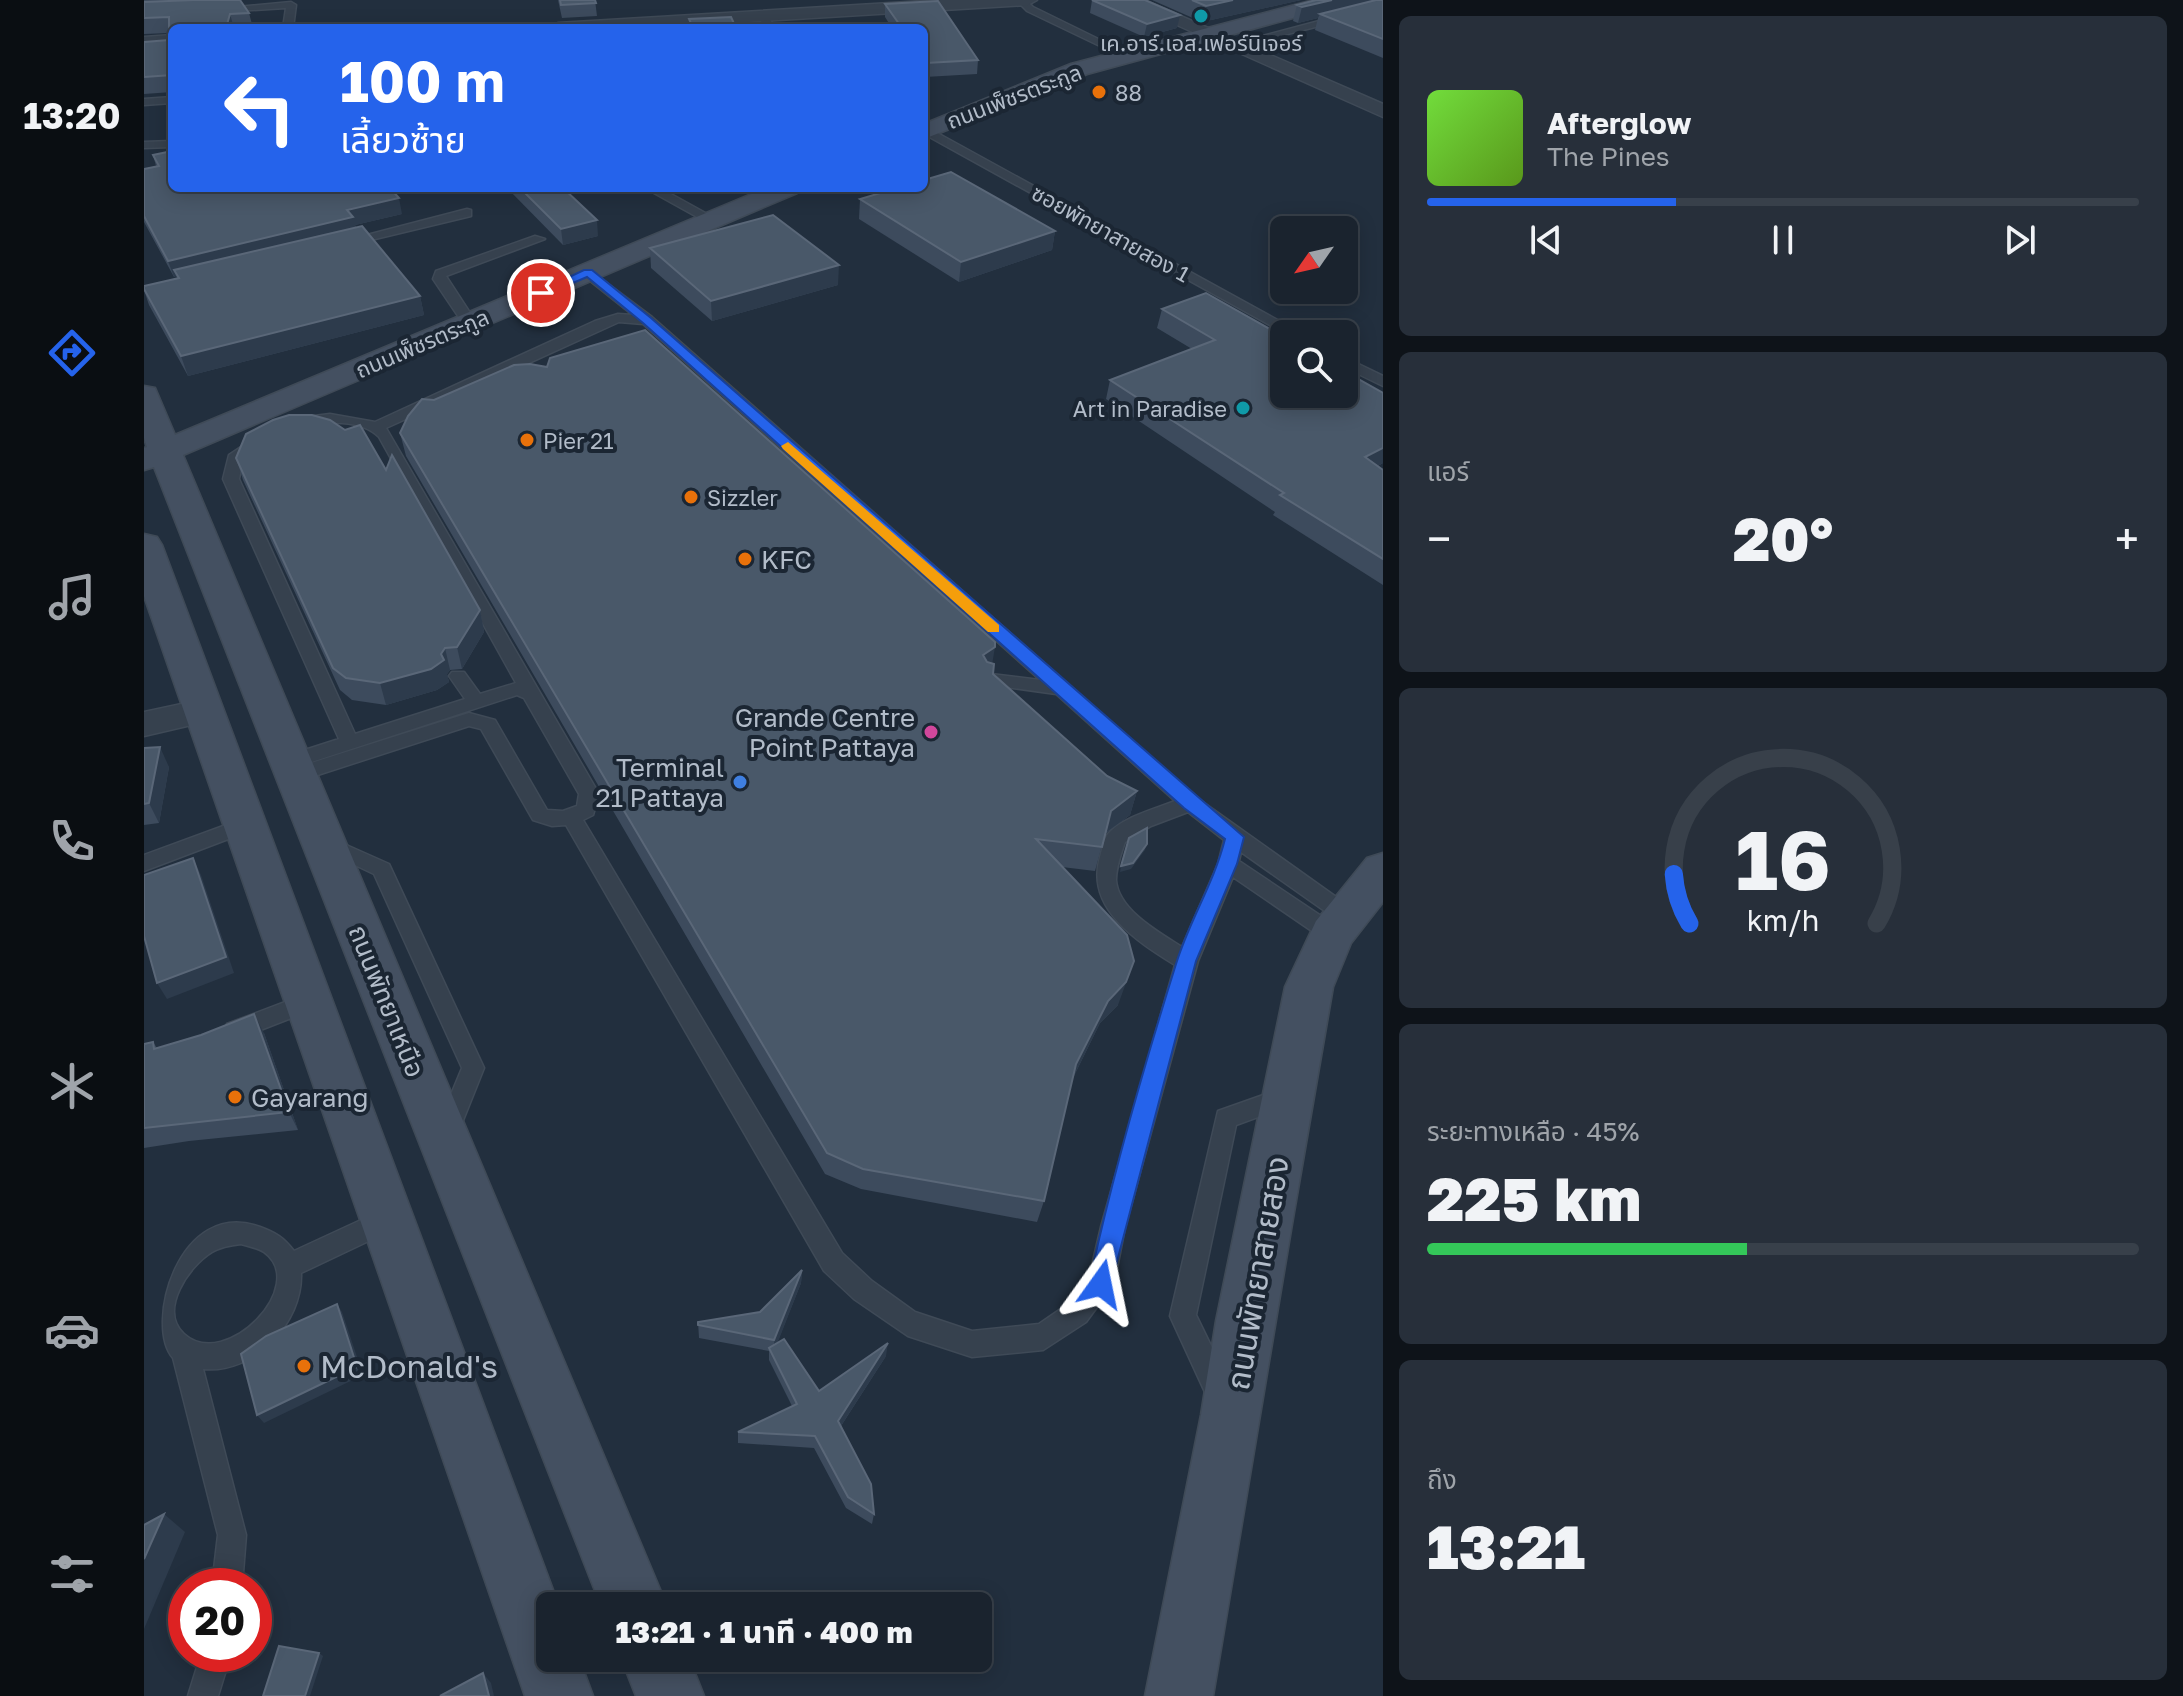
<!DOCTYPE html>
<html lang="th">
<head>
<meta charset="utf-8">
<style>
  :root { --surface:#1a232e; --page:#272f3a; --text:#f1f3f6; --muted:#9fa4aa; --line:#38404a; --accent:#2563eb }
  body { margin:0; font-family:"Golos Text","Noto Sans Thai",sans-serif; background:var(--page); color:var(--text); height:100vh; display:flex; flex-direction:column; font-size:30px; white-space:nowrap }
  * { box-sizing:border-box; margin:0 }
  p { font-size:26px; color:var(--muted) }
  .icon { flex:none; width:44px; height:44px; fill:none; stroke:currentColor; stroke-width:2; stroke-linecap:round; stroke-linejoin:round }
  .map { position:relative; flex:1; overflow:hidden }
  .details { display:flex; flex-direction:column; gap:16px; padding:16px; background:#0e1319; width:800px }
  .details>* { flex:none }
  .guide { position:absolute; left:24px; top:24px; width:760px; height:168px; border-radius:12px; box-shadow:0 4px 20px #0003,0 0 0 2px var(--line); background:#2563eb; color:#fff; overflow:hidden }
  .needle { width:52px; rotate:236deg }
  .tools { position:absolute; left:1126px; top:216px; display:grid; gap:16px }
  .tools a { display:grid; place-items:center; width:88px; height:88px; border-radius:12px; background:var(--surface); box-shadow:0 4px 20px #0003,0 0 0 2px var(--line); font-size:40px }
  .speed { position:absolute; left:24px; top:1568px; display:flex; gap:16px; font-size:40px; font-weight:700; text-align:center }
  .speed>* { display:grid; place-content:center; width:104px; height:104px; border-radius:50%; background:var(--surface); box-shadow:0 4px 20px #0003,0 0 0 2px var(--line); line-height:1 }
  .speed .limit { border:12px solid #d22; background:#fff; color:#111 }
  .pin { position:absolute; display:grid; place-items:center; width:68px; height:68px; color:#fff; margin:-34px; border:4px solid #fff; border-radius:50%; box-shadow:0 2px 8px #0007 }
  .me { position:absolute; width:88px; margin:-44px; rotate:12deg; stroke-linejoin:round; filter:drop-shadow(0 0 6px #0008) }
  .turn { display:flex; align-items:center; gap:28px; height:168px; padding:0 40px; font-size:36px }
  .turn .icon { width:104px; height:104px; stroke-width:2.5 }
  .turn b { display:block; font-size:56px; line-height:68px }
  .big { font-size:60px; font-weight:800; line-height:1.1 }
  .details .widget { flex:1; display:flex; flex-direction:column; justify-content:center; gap:12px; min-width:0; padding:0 28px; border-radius:12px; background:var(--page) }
  .details .dial { align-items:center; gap:0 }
  .dial svg { height:208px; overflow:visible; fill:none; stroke:var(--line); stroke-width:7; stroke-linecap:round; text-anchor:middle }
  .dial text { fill:var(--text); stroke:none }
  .song { display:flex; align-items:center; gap:24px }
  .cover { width:96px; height:96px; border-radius:12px; background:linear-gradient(135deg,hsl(100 70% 55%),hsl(90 70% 35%)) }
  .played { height:8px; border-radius:4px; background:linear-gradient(90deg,var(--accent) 35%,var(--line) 35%) }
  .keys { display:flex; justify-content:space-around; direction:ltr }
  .heat { display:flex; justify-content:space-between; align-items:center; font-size:44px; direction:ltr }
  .charge { height:12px; border-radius:6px; background:linear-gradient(90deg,#34c759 45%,var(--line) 0) }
  .trip { position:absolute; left:392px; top:1592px; width:456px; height:80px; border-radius:12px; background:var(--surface); box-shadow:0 4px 20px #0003,0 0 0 2px var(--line); font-weight:800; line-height:80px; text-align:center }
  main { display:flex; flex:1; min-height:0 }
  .tab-bar { display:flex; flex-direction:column; width:144px; justify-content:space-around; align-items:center; background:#0a0e12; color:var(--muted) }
  .tab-bar .icon { width:56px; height:56px }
  .tab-bar .on { color:var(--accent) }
  .tab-bar b { font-size:36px; color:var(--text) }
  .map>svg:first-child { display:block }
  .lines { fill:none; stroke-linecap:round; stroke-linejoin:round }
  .lane-casing { stroke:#3f4a57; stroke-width:3 }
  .street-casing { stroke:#3f4a57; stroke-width:3 }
  .secondary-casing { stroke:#3f4a57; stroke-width:3 }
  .lane { fill:#36414e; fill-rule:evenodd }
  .street { fill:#36414e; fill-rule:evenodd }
  .secondary { fill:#445061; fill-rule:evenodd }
  .wall { fill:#3d4b5d }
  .shaded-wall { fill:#2d3b4c }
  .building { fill:#495869; stroke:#5a6778; stroke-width:2 }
  .route { fill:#2563eb; stroke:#184099; stroke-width:2 }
  .slow { fill:#f59e0b }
  .culture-dot { fill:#0f9aa8; stroke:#1b2633; stroke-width:3 }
  .food-dot { fill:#e8710a; stroke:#1b2633; stroke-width:3 }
  .hotel-dot { fill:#d1479c; stroke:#1b2633; stroke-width:3 }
  .shop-dot { fill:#3f7fe0; stroke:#1b2633; stroke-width:3 }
  .labels { text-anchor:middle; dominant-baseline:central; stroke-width:8; stroke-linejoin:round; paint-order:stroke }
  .far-poi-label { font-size:22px; fill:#b2bcc9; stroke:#1b2633; text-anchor:start }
  .far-street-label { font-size:22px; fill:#b2bcc9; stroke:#1b2633 }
  .poi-label { font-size:26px; fill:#b2bcc9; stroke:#1b2633; text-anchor:start }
  .street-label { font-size:26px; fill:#b2bcc9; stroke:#1b2633 }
  .near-street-label { font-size:32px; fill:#b2bcc9; stroke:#1b2633 }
  .near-poi-label { font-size:32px; fill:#b2bcc9; stroke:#1b2633; text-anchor:start }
</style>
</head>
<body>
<main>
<nav class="tab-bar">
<b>13:20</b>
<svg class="icon on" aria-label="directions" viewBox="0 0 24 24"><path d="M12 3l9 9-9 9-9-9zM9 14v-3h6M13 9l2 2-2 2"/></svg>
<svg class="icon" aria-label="music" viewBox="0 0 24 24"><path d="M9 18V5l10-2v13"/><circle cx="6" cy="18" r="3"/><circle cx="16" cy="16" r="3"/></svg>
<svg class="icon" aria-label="phone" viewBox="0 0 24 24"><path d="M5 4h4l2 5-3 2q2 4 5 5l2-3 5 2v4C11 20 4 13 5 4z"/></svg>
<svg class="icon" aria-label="climate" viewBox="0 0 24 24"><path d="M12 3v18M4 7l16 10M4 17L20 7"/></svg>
<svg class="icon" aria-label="car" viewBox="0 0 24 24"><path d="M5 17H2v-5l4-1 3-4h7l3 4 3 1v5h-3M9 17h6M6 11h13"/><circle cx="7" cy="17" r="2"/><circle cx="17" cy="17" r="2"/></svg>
<svg class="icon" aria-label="filters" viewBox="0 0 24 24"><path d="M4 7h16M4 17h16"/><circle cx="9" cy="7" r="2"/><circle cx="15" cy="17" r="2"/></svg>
</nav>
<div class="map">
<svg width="1239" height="1696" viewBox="0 0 1239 1696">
  <rect width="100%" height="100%" fill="#222f3e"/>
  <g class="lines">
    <defs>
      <g id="lane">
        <polygon points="872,0 882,0 889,7 989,56 981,58 883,11"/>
        <polygon points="147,2 152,5 149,28 139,28 142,8 76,12 71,9"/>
        <polygon points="1239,4 1239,10 1112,42 1107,39"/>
        <polygon points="619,12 622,13 631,28 621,28 614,15"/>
        <polygon points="28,35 28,41 0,43 0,37"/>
        <polygon points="28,97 28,103 0,105 0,99"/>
        <polygon points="780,128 786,129 1159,334 1142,334 780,134"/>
        <polygon points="28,141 28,147 0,148 0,142"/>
        <polygon points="501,188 516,188 574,220 564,223"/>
        <polygon points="323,209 327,210 327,216 202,246 196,242"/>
        <polygon points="391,236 401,239 302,276 332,322 320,325 289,279 292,271"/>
        <path d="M444,269l64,48 545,481 156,111 3,6 -3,6 -7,2 -7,-2 -98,-69 -2,9 100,67 4,6 -4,6 -7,2 -7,-2 -92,-63 -35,84 -73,266 -11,57 -28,38 -43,28 -71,7 -64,-21 -54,-37 -30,-28 -258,-446 -14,1 -19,-6 -52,-91 -12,-3 -173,56 -10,-7 3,-5 180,-57 26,7 52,90 16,1 14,-5 2,-12 -55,-96 -7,-3 -227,74 -9,-7 2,-5 56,-18 -116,-260 6,-24 27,-18h10l2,3 -25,17 -4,22 116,255 110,-35 -16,-23 3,-4h12l16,22 36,-11 -137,-246c-18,-18 -54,-16 -77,-10l-7,-4 11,-6 24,-3 45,8 220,-101 23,-7 15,1 -49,-39v-6zM475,322l24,2 397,356 -49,-6 -9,6 3,4 71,10 119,107c-20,8 -52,16 -67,33 -4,5 -6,16 -8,23 -15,52 37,84 75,108l-74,262 -12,51 -21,26 -29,20 -67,7 -57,-19 -43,-31 -30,-28 -259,-433 10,-5 6,-21 -213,-366zM1044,812l36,28 -6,24 -36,83c-22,-14 -64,-37 -66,-67 0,-13 5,-26 9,-38l26,-16z"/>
        <polygon points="1200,357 1239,376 1239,386 1200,367"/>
        <polygon points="101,818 108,820 111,825 108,830 0,871 0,855"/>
        <polygon points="182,836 245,864 340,1068 312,1138 304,1142 296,1138 292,1131 318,1068 230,874 175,848 172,843 175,838"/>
        <polygon points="165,993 173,996 176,1002 173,1008 91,1040 83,1038 80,1031 83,1024"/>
        <polygon points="1142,1087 1150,1090 1154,1097 1150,1104 1092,1125 1052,1315 1090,1393 1086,1403 1076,1407 1066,1403 1026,1316 1074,1111"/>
        <path d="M243,1208l9,4 3,8 -3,8 -95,45c2,50 -47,101 -98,96l43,166 -4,51h-30l6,-51 -45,-177c-29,-33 6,-161 87,-131 16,6 23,10 34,24zM97,1244c7,2 17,4 23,8 46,33 -38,120 -80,82 -26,-24 5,-68 28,-82 9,-5 19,-7 29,-8z"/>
        <polygon points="57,1654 87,1654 74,1696 44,1696"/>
      </g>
      <g id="street">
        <polygon points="797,0 893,0 884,5 503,28 405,28 414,23"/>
        <polygon points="977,0 1000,0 1239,104 1239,117"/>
        <polygon points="61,699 73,703 78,711 73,719 0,736 0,712"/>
      </g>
      <g id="secondary">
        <polygon points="1170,0 1203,0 1200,4 943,74 780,139 780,124 927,64"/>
        <polygon points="622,188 657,188 653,193 39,455 523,1606 457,1606 10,467 0,470 0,448 3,447 0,438 0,386 11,388 31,435"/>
        <polygon points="0,534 13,537 18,545 415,1606 406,1606 406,1658 435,1658 449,1696 381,1696 0,596"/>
        <path d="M1239,853v49l-32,41 -18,44c-42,236 -80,473 -120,709h-68l56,-281 15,-94 69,-334 31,-66 51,-63z"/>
        <polygon points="477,1658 545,1658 560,1696 492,1696"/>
      </g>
    </defs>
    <use href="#lane" class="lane-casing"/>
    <use href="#street" class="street-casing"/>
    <use href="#secondary" class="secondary-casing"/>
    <use href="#lane" class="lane"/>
    <use href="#street" class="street"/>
    <use href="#secondary" class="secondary"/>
  </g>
  <g class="wall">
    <polygon points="0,0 96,0 105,13 109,28 28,28 28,92 0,94 0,42 25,40 25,33 0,34"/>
    <polygon points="414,0 451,0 453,16 418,18"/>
    <polygon points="948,0 1033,28 1000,37 946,13"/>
    <polygon points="1008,0 1157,0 1058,22"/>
    <polygon points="1239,0 1239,58 1171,30 1174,18 1154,23 1149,21 1153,5"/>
    <polygon points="741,4 834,60 833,74 781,77 780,28 748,28 741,17"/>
    <polygon points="9,155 258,214 211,225 212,227 276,296 280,315 44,376 5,305 0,290 0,286 33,278 32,276 30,277 0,222 0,169 12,166"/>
    <polygon points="363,188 419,188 454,236 419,245"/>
    <polygon points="716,199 911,231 908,250 815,282 715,219"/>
    <polygon points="506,248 694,285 568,321 507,268"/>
    <polygon points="1018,309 1239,393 1239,463 1234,466 1239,470 1239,585 1129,515 1131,512 962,399 966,380 1048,349 1013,328"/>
    <polygon points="256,433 848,663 849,674 963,776 993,791 986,815 961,834 951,871 918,867 974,1005 956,1023 929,1078 900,1201 893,1222 717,1189 681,1174 262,456"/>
    <polygon points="92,458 242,470 336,610 340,632 318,669 306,670 303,674 305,682 293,690 242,705 208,700 196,690 99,480"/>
    <polygon points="0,748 25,767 15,823 0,825"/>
    <polygon points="120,1033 154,1130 45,1141 0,1148 0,1044 9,1042 13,1048"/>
    <polygon points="658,1270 657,1283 633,1343 675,1391 742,1356 697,1426 730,1514 728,1524 702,1508 670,1448 594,1443 594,1432 648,1406 625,1360 625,1351 555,1338 554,1322 616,1312"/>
  </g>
  <g class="shaded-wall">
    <polygon points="1089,0 1157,0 1058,22 1062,6"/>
    <polygon points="1188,0 1239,0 1176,14 1174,18 1154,23 1158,7"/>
    <polygon points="86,14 90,28 82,28"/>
    <polygon points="1036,15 1033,28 1000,37 1003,24"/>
    <polygon points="255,198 258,214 211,225 213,233 30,270 32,276 30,277 24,261 203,210"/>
    <polygon points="453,220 454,236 419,245 417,229"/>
    <polygon points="911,231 908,250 815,282 817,262"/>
    <polygon points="695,265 694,285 568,321 567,301"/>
    <polygon points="276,296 280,315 44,376 37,356"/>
    <polygon points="1239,448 1239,463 1213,477 1221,457"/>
    <polygon points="336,610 340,632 318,669 313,647"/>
    <polygon points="851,647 847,671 839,655"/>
    <polygon points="301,648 306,670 303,674 305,682 293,690 242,705 236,683 297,654"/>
    <polygon points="16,747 25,767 15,823 5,803"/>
    <polygon points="993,791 986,815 960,834 967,811"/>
    <polygon points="1003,844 1001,850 987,869 976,872 977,866"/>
    <polygon points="49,858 57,875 90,973 23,999 13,983"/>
    <polygon points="990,961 974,1005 956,1023 925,1086 932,1064 964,1001"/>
    <polygon points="110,1014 120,1033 154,1130 145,1112"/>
    <polygon points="658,1270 657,1283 630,1352 630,1340"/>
    <polygon points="193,1304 198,1312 219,1375 120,1423 113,1415"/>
    <polygon points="744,1343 742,1356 693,1432 694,1421"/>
    <polygon points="20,1514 41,1532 0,1629 0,1559"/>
    <polygon points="175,1653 179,1656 166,1696 161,1696"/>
    <polygon points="339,1673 347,1683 350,1696 345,1696"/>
  </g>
  <g class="building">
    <polygon points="50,0 96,0 105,13 86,14 82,28 28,28 28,75 0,77 0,42 25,40 25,17 0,18 0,2"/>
    <polygon points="416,0 451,0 452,3 417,5"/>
    <polygon points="948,0 1001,0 1036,15 1003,24"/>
    <polygon points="1048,0 1089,0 1062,6"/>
    <polygon points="1172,0 1188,0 1158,7 1153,5"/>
    <polygon points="1232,0 1239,0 1239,39 1176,14"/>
    <polygon points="794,1 834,60 782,63 780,61 780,28 758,28 741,4"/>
    <polygon points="587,17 592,28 549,28 545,19"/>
    <polygon points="28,151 28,188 246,188 255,198 203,210 209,217 24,261 0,216 0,169 15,166 9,155"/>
    <polygon points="807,172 911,231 817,262 716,199 753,188 780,188 780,180"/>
    <polygon points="376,188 419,188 453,220 417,229"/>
    <polygon points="629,215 695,265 567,301 506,248"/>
    <polygon points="218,226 276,296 37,356 0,289 0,286 35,278 30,270"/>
    <polygon points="1062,293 1140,337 1140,394 1200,394 1200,371 1239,393 1239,448 1221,457 1239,470 1239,559 1136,495 1140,493 966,380 1071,340 1018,309"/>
    <polygon points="501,330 851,642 851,647 839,655 843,662 850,664 849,674 963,776 993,791 967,811 958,847 892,839 983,935 990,961 982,982 964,1001 932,1064 900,1201 719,1169 683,1153 256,433 264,416 278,399 290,400 370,365 386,364 403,367 406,358"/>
    <polygon points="145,415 168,415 186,420 201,430 216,425 242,470 248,455 336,610 313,647 301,648 297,654 300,660 287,669 236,683 202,678 189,668 92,458 102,434 129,420"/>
    <polygon points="16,747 5,803 0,804 0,748"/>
    <polygon points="1003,828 1003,844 989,863 977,866 985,838"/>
    <polygon points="49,858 82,957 13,983 0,936 0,875"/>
    <polygon points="110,1014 145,1112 0,1128 0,1044 9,1042 10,1049 57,1035"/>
    <polygon points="658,1270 630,1340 554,1325 554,1322 616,1312"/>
    <polygon points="193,1304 213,1367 113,1415 97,1354 122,1336"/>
    <polygon points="640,1339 675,1391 744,1343 694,1421 727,1484 730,1514 704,1497 671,1436 594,1432 653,1404 625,1348"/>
    <polygon points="20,1514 0,1559 0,1525"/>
    <polygon points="135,1646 175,1653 161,1696 119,1696"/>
    <polygon points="339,1673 345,1696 296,1696"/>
  </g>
  <path class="route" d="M440,270h8l59,48 593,519 -7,27 -41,97 -87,331 -8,3 -8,-3 -4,-8c23,-108 54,-215 87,-320 13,-43 38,-81 49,-125l-41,-31 -541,-485 -56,-46 -42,18 -10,-2z"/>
  <polygon class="slow" points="644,442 855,625 855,632 844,632 639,449 637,446"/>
  <g class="culture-dot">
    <circle cx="1057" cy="16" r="8"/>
    <circle cx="1099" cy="408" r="8"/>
  </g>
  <g class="food-dot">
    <circle cx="955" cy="92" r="8"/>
    <circle cx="383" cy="440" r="8"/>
    <circle cx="547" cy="497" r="8"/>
    <circle cx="601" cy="559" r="8"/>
    <circle cx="91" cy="1097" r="8"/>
    <circle cx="160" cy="1366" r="8"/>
  </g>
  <circle class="hotel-dot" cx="787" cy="732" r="8"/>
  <circle class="shop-dot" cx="596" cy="782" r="8"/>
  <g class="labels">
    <g class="far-poi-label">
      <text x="1057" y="42" text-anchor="middle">เค.อาร์.เอส.เฟอร์นิเจอร์</text>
      <text x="971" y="92">88</text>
      <text x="1083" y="408" text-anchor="end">Art in Paradise</text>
      <text x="399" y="440">Pier 21</text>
      <text x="563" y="497">Sizzler</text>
    </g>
    <g class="far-street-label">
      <text transform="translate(870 96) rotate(-21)">ถนนเพ็ชรตระกูล</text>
      <text transform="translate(967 233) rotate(29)">ซอยพัทยาสายสอง 1</text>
      <text transform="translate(278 343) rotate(-23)">ถนนเพ็ชรตระกูล</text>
    </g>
    <g class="poi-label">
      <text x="617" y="559">KFC</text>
      <text x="771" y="717" text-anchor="end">Grande Centre<tspan x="771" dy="30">Point Pattaya</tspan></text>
      <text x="580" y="767" text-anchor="end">Terminal<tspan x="580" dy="30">21 Pattaya</tspan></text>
      <text x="107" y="1097">Gayarang</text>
    </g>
    <g class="street-label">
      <text transform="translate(243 1001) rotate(68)">ถนนพัทยาเหนือ</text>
    </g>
    <g class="near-street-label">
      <text transform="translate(1113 1273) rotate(-80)">ถนนพัทยาสายสอง</text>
    </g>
    <g class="near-poi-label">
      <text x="176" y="1366">McDonald's</text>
    </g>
  </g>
</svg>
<div class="tools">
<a><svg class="needle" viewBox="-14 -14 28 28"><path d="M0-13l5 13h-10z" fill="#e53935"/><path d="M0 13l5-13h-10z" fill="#9fa4aa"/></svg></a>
<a><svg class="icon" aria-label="search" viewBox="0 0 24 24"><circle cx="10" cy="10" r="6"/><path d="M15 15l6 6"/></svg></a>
</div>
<div class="speed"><div class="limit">20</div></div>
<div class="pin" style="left:397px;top:293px;background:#d93025"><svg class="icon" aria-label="arrive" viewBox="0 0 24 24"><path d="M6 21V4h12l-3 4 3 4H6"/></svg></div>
<svg class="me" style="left:957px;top:1284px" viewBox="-20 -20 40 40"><path d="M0-17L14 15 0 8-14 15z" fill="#2563eb" stroke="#fff" stroke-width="4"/></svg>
<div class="trip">13:21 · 1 นาที · 400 m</div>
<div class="guide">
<div class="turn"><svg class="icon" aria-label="left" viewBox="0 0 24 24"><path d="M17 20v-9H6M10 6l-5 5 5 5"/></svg><div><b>100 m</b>เลี้ยวซ้าย</div></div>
</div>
</div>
<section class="details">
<div class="widget">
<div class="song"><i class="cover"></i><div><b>Afterglow</b><p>The Pines</p></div></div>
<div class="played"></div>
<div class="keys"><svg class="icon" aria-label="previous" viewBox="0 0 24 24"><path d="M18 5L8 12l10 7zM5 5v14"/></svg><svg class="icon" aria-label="pause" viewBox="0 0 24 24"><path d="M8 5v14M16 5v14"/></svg><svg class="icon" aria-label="next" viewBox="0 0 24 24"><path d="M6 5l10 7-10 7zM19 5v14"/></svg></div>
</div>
<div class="widget"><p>แอร์</p>
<div class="heat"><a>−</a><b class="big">20°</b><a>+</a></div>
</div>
<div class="widget dial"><svg viewBox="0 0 100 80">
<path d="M14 69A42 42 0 1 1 86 69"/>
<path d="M14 69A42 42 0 0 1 8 50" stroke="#2563eb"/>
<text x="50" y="56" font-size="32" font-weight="700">16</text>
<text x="50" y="72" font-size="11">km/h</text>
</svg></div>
<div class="widget"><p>ระยะทางเหลือ · 45%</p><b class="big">225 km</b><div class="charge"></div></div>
<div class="widget"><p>ถึง</p><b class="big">13:21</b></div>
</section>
</main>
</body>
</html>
